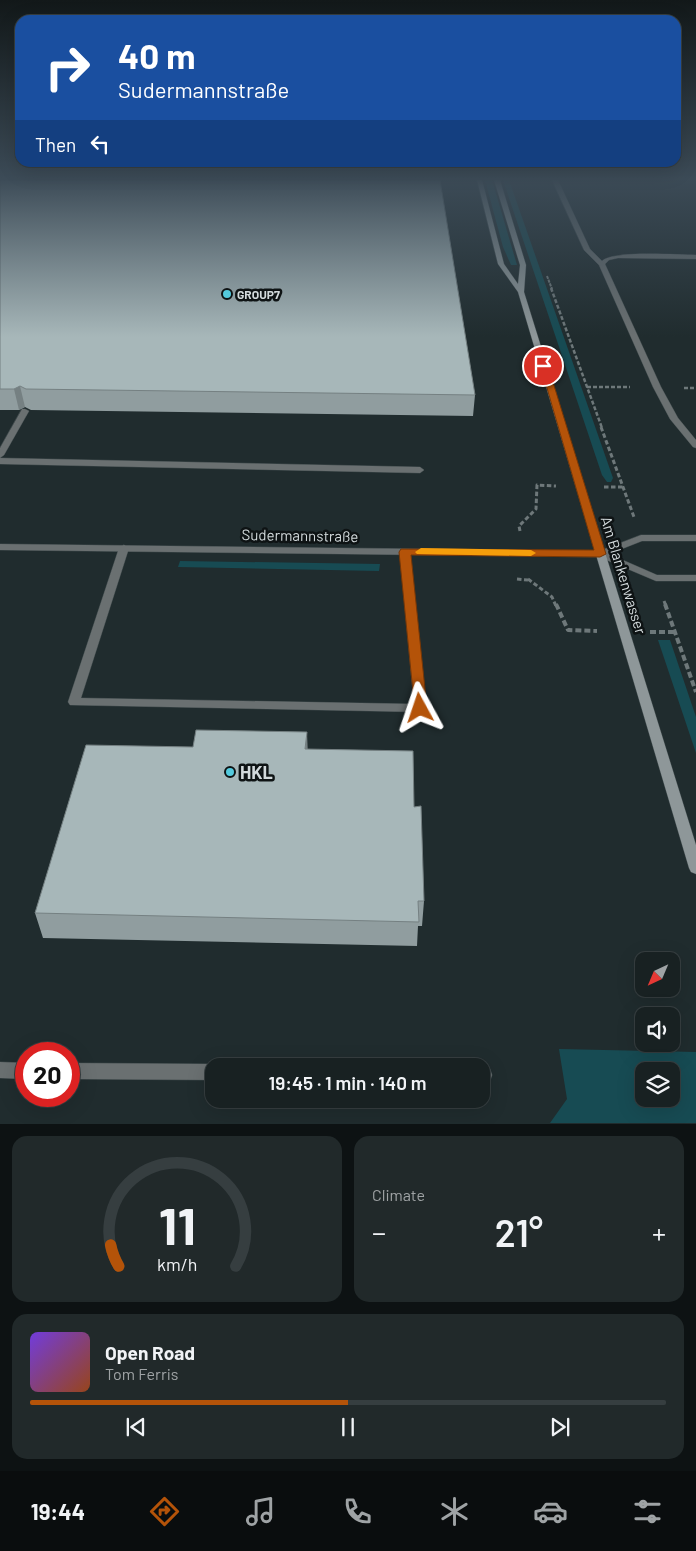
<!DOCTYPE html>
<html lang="en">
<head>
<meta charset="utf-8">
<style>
  :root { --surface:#182122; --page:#21292a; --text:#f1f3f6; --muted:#9fa3a5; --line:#363e40; --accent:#b45309 }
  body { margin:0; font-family:Barlow,sans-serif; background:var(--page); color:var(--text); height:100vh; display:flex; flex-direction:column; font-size:19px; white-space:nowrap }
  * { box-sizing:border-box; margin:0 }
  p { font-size:16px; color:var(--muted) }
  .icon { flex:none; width:28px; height:28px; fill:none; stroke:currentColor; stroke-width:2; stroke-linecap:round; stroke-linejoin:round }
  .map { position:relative; height:1124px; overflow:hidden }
  .panel { display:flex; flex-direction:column; gap:12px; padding:12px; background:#0d1213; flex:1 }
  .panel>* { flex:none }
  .banner { position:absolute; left:15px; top:15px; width:666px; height:152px; border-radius:15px; box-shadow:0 5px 20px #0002,0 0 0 1px var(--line); background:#1a4fa0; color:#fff; overflow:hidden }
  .needle { width:32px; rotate:224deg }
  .tools { position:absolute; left:635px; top:952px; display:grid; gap:10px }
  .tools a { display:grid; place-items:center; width:45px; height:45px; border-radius:10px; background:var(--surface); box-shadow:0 5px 20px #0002,0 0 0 1px var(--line); font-size:25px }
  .speed { position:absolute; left:15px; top:1042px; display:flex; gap:10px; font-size:25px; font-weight:700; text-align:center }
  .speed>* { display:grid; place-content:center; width:65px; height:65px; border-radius:50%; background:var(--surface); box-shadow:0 5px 20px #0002,0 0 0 1px var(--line); line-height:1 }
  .speed .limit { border:8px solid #d22; background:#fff; color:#111 }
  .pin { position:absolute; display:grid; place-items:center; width:42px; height:42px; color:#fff; margin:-21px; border:2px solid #fff; border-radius:50%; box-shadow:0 1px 5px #0007 }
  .me { position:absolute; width:55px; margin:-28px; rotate:355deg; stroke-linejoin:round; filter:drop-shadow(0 0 4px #0008) }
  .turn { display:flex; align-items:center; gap:18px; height:105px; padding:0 20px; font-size:22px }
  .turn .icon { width:65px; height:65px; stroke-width:2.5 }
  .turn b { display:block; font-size:35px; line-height:42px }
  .then { display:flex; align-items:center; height:48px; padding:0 20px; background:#0003; gap:10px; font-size:19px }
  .big { font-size:38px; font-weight:600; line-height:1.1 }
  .panel .card { flex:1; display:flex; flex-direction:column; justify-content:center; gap:8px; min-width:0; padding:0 18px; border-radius:15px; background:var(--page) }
  .panel .dial { align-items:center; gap:0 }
  .dial svg { height:130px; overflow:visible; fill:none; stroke:var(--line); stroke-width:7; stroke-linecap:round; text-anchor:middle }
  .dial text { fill:var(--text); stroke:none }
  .song { display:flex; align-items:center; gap:15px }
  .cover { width:60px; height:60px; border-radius:8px; background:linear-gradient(135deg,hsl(260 70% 55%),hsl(20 70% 35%)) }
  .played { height:5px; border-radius:2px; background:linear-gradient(90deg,var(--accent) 50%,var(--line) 50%) }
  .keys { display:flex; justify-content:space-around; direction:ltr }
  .heat { display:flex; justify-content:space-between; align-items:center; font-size:28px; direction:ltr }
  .panel .tiles { flex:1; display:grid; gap:12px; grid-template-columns:1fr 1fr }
  .card:last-child { grid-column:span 2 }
  .trip { position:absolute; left:205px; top:1058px; width:285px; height:50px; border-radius:15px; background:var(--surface); box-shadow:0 5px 20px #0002,0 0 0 1px var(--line); font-weight:600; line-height:50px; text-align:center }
  .dock { display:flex; height:80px; justify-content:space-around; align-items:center; background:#0a0d0e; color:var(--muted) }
  .dock .icon { width:35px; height:35px }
  .dock .selected { color:var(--accent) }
  .dock b { font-size:22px; color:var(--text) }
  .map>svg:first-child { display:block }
  .green { fill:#174b53; fill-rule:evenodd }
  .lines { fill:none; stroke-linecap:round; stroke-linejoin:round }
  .lane-casing { stroke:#3d484a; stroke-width:1 }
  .street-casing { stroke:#3d484a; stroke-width:1 }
  .secondary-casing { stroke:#3d484a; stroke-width:1 }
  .path-far3 { stroke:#6e787a; stroke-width:2; stroke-dasharray:3 1; stroke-linecap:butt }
  .path-far2 { stroke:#6e787a; stroke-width:2.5; stroke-dasharray:4 2; stroke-linecap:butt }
  .path-far1 { stroke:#6e787a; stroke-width:3; stroke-dasharray:4.5 2.5; stroke-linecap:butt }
  .path { stroke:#6e787a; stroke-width:4; stroke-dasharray:6 3; stroke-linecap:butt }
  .lane { fill:#6a7071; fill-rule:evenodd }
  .street { fill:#6a7071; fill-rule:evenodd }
  .secondary { fill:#8e9799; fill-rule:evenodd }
  .wall { fill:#909d9f }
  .shaded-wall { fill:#758082 }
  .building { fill:#a7b7b9; stroke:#758082 }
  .route { fill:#b45309; stroke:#753606 }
  .slow { fill:#f59e0b }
  .poi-dot { fill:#54cadd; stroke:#0e1314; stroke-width:2 }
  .labels { text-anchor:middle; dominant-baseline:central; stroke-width:5; stroke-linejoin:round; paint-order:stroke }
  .far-poi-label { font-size:12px; font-weight:bold; fill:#d3dadc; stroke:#0e1314; text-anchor:start }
  .street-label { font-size:15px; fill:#d3dadc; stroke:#0e1314 }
  .near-poi-label { font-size:18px; font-weight:bold; fill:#d3dadc; stroke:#0e1314; text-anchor:start }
</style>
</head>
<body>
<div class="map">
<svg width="696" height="1124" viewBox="0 0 696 1124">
  <rect width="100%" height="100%" fill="#202c2e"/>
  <g class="green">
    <polygon points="485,180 492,180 517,265 511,265 503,247"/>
    <polygon points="503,180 509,180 613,478 611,482 607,482 602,475"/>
    <polygon points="180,561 380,564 379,571 178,567"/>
    <polygon points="658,640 670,640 696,717 696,753"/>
    <path d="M559,1049l137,3v71h-146l17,-24zM671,1071v28h-27v-28z"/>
  </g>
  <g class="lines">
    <defs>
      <g id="lane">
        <path d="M552,180h6l32,69 12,12c11,-11 76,-6 94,-6v4l-78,-1 -9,2 -4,4 56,123 17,31 18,22v8l-3,-1 -23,-28 -17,-32 -54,-122 -15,-15z"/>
        <polygon points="22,409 25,409 29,411 4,455 0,458 0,448"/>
        <polygon points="0,458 420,467 424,470 420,473 0,464"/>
        <polygon points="641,535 696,535 696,541 642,541 609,554 657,575 696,575 696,581 656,581 597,556 595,554 597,552"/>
        <polygon points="124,545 129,548 81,698 414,704 400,552 405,549 410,552 426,708 424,711 420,712 70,705 68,702 119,548"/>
        <polygon points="0,1062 26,1063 26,1079 0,1078"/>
        <polygon points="69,1063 214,1064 220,1066 214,1066 214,1080 69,1079"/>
        <polygon points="481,1067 490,1069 492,1075 490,1081 481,1083"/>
      </g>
      <polygon id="street" points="0,544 600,551 605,554 600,557 0,550"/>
      <polygon id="secondary" points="477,180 482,180 504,264 518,284 520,265 494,180 500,180 526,265 524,292 696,845 696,874 691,872 689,868 518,292 498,264"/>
    </defs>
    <use href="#lane" class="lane-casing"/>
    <use href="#street" class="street-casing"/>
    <use href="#secondary" class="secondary-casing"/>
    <polyline class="path-far3" points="547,276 552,289"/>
    <g class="path-far2">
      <polyline points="551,288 602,428"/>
      <polyline points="587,387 630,387"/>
      <polyline points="684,388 696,388"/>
    </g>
    <g class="path-far1">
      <polyline points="601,427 634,517"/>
      <polyline points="604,487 623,487"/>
      <polyline points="520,531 519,526 536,509 537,485 556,486"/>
      <polyline points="517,579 528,580"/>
      <polyline points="528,579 552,597 556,606"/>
      <polyline points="664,601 666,606"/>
    </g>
    <g class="path">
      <polyline points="556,604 568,630 597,631"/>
      <polyline points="665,604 696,692"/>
      <polyline points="650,632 675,632"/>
    </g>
    <use href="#lane" class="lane"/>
    <use href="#street" class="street"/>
    <use href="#secondary" class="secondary"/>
  </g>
  <g class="wall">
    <polygon points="0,180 475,395 473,416 31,410 25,407 19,410 0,410"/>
    <polygon points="307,732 307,749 414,807 424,901 422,926 418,926 417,946 43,938 35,913 193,747"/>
  </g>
  <g class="shaded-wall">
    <polygon points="20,386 25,407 19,410 14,389"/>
    <polygon points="307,732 308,757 305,749"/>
  </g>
  <g class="building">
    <polygon points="0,180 440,180 475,395 26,389 20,386 14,389 0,389"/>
    <polygon points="196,730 307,732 305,749 413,751 414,807 421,806 424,901 418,901 419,922 35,913 86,745 193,747"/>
  </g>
  <linearGradient id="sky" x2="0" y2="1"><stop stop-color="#121819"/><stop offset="0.53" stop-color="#3c4b57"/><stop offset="1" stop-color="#3c4b57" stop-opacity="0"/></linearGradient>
  <rect width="696" height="337" fill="url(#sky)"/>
  <polygon class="route" points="540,364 548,366 606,554 600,557 411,555 427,708 425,712 415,712 399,552 401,549 594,550"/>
  <polygon class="slow" points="421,548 531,550 536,553 531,556 417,554 415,552"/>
  <g class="poi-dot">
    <circle cx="227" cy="294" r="5"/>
    <circle cx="230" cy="772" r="5"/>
  </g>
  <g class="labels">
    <g class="far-poi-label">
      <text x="237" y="294">GROUP7</text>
    </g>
    <g class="street-label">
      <text transform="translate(300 535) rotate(1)">Sudermannstraße</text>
      <text transform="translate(624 575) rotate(73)">Am Blankenwasser</text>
    </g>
    <g class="near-poi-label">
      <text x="240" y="772">HKL</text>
    </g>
  </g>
</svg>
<div class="tools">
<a><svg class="needle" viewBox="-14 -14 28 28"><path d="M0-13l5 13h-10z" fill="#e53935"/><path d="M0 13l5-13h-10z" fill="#9fa3a5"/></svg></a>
<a><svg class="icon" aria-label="sound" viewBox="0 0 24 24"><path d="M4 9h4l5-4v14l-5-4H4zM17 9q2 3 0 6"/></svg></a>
<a><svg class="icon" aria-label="layers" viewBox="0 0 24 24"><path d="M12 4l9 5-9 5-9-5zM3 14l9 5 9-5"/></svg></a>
</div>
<div class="speed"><div class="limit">20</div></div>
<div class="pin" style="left:543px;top:366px;background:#d93025"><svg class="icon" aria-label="arrive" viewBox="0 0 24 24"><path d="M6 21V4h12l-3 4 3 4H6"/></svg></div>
<svg class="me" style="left:420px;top:708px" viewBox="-20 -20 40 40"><path d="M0-17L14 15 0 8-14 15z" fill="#b45309" stroke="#fff" stroke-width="4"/></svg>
<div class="trip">19:45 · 1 min · 140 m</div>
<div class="banner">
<div class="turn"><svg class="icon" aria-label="right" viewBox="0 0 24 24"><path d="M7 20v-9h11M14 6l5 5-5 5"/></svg><div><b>40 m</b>Sudermannstraße</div></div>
<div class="then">Then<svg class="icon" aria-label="left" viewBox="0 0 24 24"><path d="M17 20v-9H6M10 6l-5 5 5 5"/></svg></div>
</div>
</div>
<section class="panel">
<div class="tiles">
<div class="card dial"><svg viewBox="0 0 100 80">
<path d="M14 69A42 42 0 1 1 86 69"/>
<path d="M14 69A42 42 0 0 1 9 56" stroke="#b45309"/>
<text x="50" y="56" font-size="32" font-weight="700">11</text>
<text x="50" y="72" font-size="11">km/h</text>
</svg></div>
<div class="card"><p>Climate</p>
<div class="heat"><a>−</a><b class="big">21°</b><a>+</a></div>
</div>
<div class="card">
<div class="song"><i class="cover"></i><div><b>Open Road</b><p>Tom Ferris</p></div></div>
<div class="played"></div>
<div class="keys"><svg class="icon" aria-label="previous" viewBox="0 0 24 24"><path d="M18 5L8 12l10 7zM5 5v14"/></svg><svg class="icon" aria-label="pause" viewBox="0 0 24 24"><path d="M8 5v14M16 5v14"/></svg><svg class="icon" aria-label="next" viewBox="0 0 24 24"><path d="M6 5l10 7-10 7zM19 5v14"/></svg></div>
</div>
</div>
</section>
<nav class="dock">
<b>19:44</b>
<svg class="icon selected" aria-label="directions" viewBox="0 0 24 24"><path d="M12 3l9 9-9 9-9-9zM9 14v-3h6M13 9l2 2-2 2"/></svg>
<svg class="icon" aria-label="music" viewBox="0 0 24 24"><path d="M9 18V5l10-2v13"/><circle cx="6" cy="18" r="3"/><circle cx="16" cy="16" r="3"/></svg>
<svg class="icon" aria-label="phone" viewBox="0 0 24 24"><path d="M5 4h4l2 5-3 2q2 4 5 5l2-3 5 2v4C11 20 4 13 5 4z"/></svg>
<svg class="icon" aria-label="climate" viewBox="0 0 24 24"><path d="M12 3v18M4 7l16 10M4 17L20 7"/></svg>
<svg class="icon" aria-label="car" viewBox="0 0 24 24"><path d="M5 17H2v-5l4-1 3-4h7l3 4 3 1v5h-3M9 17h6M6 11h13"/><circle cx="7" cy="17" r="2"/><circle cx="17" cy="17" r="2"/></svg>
<svg class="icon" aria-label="filters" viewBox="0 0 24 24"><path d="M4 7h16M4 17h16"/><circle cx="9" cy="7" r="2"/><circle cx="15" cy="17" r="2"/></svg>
</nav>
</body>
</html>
